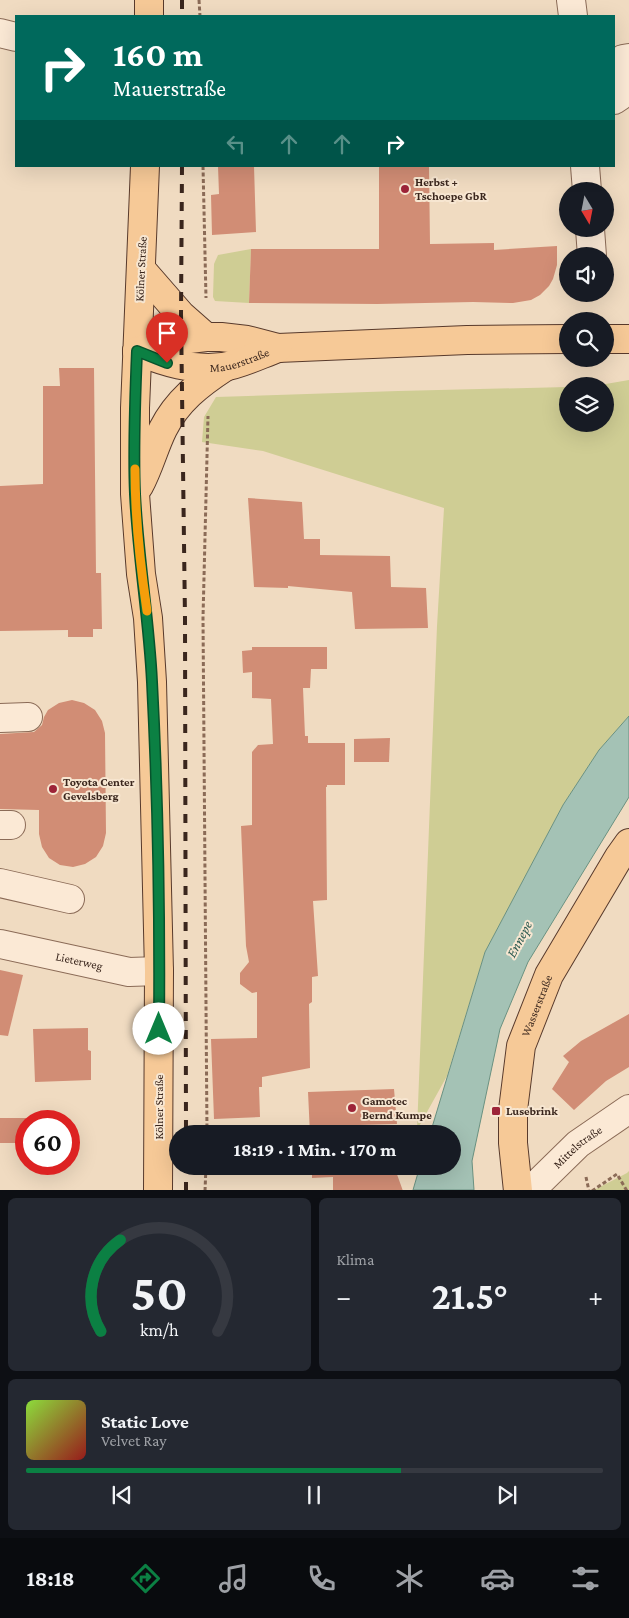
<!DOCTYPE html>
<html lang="de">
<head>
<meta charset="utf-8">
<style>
  :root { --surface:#171b24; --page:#242831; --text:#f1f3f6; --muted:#9ea1a6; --line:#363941; --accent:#0b8043 }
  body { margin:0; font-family:"Crimson Pro",serif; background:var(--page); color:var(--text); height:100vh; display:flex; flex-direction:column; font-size:19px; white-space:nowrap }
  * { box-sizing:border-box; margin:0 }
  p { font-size:16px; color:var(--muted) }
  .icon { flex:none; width:28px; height:28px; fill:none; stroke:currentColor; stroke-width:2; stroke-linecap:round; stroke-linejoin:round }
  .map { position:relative; height:1190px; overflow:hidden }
  .details { display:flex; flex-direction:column; gap:8px; padding:8px; background:#0d0f14; flex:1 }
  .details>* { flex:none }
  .banner { position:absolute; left:15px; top:15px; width:600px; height:152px; border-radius:0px; box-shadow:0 5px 20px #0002; background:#00695c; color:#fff; overflow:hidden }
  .needle { width:32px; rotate:170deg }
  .buttons { position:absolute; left:559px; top:182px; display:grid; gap:10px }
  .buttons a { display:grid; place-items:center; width:55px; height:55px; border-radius:50%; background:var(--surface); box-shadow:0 5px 20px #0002; font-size:25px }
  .speed { position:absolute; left:15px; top:1110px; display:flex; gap:10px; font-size:25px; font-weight:700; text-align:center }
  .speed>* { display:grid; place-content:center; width:65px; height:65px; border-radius:50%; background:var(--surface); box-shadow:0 5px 20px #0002; line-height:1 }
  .speed .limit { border:8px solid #d22; background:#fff; color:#111 }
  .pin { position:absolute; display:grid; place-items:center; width:42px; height:42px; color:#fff; margin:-51px -21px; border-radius:50% 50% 50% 0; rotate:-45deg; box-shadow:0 0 5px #0007 }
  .pin .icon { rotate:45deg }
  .me { position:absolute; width:55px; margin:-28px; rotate:0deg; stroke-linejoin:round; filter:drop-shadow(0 0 4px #0008) }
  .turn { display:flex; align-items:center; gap:18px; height:105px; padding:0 15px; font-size:22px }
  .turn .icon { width:65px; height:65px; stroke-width:2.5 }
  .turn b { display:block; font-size:35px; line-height:42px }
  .lanes { display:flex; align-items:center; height:48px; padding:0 15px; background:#0003; justify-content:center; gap:25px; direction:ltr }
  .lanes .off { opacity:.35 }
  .big { font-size:38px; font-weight:700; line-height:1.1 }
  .details .widget { flex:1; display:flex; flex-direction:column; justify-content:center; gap:8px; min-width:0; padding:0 18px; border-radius:8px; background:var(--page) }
  .details .dial { align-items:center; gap:0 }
  .dial svg { height:130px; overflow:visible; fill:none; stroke:var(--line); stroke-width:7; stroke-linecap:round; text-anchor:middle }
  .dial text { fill:var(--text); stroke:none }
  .song { display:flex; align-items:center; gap:15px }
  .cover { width:60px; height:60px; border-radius:8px; background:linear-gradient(135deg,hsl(90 70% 55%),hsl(0 70% 35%)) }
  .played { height:5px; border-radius:2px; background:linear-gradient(90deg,var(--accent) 65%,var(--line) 65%) }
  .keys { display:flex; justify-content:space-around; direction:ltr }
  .heat { display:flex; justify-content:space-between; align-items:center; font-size:28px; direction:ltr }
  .details .tiles { flex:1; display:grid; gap:8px; grid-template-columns:1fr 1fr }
  .widget:last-child { grid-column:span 2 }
  .trip { position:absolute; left:169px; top:1125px; width:292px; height:50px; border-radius:25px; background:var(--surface); box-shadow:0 5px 20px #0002; font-weight:700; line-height:50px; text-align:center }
  .dock { display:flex; height:80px; justify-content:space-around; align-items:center; background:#090b0e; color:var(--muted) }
  .dock .icon { width:35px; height:35px }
  .dock .current { color:var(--accent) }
  .dock b { font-size:22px; color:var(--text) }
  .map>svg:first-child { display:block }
  .green { fill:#cfcd94 }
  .water { fill:#a4c2b5; stroke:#6a9181 }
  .building { fill:#d18d75 }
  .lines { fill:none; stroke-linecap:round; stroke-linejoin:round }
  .minor-casing { stroke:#8b6b57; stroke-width:30 }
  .major-casing { stroke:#583a2c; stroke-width:30 }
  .path { stroke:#8b6b57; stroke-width:3; stroke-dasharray:4 2.5; stroke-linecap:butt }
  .minor { stroke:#fbe9d5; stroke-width:28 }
  .major { stroke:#f6c997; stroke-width:28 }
  .rail { stroke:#3a261d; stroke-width:4; stroke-dasharray:9 9; stroke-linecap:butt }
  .route-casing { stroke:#07532c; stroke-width:12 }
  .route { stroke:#0b8043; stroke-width:9 }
  .slow { stroke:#f59e0b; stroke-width:9 }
  .poi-dot { fill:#9d2438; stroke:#f7e6d1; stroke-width:2 }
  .labels { text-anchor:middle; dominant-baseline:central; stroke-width:4; stroke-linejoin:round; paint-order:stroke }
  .poi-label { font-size:12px; font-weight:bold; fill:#3a261d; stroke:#f7e6d1; text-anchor:start }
  .street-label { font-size:12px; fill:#3a261d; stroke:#f7e6d1 }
  .water-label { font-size:14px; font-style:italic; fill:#2b5a50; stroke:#f7e6d1 }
</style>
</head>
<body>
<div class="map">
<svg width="629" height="1191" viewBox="0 0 629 1191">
  <rect width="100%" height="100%" fill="#f0dbc1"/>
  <g class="green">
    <polygon points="251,249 249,303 215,301 213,297 214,264 218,255"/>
    <polygon points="629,380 629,716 599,750 563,805 485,952 447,1076 417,1130 437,626 444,508 263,451 202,442 204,417 216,397 398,391 567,387 568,424 605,424 605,386 594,386"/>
    <polygon points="629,1171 629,1190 594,1190 627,1173"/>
  </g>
  <polygon class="water" points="629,716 629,797 528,962 500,1029 472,1161 474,1190 413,1190 420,1166 452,1166 452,1134 430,1134 485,952 563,805 599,750"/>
  <g class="building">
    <polygon points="218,166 254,166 256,232 212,235 211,195 219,194"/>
    <polygon points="379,166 429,166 430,244 494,243 494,250 557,246 557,265 553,279 549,286 540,295 531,300 513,303 473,302 377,304 249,303 251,249 379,249"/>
    <polygon points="59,368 94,368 96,573 101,573 102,629 93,629 93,637 68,637 68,630 0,631 0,486 43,484 43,386 60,386"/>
    <polygon points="248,498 302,502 304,539 320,539 320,555 390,556 391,587 426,588 428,628 355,629 352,592 288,586 288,588 254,587"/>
    <polygon points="252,647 327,647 327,669 311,669 310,688 303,688 305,736 308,736 308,743 345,743 345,785 327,785 327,787 326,787 327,900 313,901 318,976 312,977 312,1002 309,1004 310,1068 262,1077 262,1087 259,1087 260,1117 214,1119 211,1039 257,1038 257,992 252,993 240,984 240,973 249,962 246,946 241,826 252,825 252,752 258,745 273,744 271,699 252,698 252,672 243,673 242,651 252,650"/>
    <polygon points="72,700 84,703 95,710 102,721 105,733 106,833 103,846 96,857 85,864 73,867 60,865 49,858 42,847 39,834 39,810 0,809 0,734 34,732 42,725 44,717 48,710 59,703"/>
    <polygon points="390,738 389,762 354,762 354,739"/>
    <polygon points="0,970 23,975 8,1036 0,1035"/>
    <polygon points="629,1014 629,1067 606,1081 574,1110 552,1089 569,1062 563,1056 581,1041"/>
    <polygon points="88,1028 88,1050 91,1051 91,1080 35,1082 33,1029"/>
    <polygon points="394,1089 397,1124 359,1125 359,1134 310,1134 308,1092"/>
    <rect x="0" y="1118" width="26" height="25"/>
    <polygon points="312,1166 394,1166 403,1191 333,1191 333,1177 312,1178"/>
  </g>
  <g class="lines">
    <defs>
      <g id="minor">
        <polyline points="571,0 573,16"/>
        <polyline points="0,33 16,37"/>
        <polyline points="614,100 620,96 621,86 619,71 623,59 629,58"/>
        <polyline points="585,166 587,191"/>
        <polyline points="590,229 592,256"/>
        <polyline points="0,718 28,717"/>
        <polyline points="0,825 11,825"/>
        <polyline points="0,883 70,899"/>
        <path id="s1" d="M0,944l129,28 30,-1"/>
        <path id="s2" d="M530,1191l48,-47 51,-35"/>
      </g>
      <g id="major">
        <polyline points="149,0 149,16"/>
        <polyline points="145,166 135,408 135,494 141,574 148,618 152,682 159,971 158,1191"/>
        <polyline points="141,269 181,315 206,337"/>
        <polyline points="605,339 629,339"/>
        <polyline points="137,351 181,340 206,337 221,337 247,340 278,348 467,340 568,339"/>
        <path id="s3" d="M137,351c28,11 55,20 86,16 19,-3 38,-13 55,-19"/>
        <path d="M139,486c10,-18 15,-39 24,-57 14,-28 36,-45 62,-62"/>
        <path id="s4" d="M518,1191l-5,-48v-33l8,-64 28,-71 70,-118 10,-14"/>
      </g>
    </defs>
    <use href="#minor" class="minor-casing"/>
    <use href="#major" class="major-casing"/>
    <g class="path">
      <polyline points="199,0 200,16"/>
      <polyline points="203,166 206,298"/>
      <polyline points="207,1134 203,618 208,416"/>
      <polyline points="586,1177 589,1191"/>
      <polyline points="205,1191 206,1166"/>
      <polyline points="592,1191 617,1174 627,1191"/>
    </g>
    <use href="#minor" class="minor"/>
    <use href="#major" class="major"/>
    <g class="rail">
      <polyline points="182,0 182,16"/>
      <polyline points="182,166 181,315 185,618 186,1134"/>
      <polyline points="186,1191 186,1166"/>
    </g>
  </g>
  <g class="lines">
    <defs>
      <path id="route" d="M159,1029c1,-115 -1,-231 -7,-347 -3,-63 -14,-125 -17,-188 -2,-47 0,-95 2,-143l30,12"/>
    </defs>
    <use href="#route" class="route-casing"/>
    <use href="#route" class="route"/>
    <path class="slow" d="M135,469c0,48 5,95 12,142"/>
  </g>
  <g class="poi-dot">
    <circle cx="405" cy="189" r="5"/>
    <circle cx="53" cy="789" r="5"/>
    <circle cx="352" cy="1108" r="5"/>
    <rect x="491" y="1106" width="10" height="10" rx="2.5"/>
  </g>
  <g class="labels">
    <g class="poi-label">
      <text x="415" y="182">Herbst +<tspan x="415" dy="14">Tschoepe GbR</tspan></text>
      <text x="63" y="782">Toyota Center<tspan x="63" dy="14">Gevelsberg</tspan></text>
      <text x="362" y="1101">Gamotec<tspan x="362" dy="14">Bernd Kumpe</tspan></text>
      <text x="506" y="1111">Lusebrink</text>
    </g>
    <g class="street-label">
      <text transform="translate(141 269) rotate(-87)">Kölner Straße</text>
      <text stroke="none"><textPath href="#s3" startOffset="106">Mauerstraße</textPath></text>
      <text stroke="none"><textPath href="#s1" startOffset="81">Lieterweg</textPath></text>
      <text stroke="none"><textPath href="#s4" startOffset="189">Wasserstraße</textPath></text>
      <text transform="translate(159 1107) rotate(-90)">Kölner Straße</text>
      <text stroke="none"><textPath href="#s2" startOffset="65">Mittelstraße</textPath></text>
    </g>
    <g class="water-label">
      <text transform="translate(519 939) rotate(-62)">Ennepe</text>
    </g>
  </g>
</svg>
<div class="buttons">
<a><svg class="needle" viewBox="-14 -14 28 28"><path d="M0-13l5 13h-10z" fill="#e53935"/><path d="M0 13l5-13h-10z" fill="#9ea1a6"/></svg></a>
<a><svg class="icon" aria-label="sound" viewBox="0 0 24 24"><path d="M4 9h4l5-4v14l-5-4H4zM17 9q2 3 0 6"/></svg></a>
<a><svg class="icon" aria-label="search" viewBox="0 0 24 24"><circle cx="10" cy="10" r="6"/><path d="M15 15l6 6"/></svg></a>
<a><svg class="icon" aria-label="layers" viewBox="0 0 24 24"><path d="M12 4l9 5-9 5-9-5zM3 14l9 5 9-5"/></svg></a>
</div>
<div class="speed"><div class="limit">60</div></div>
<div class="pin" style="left:167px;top:363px;background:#d93025"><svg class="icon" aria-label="arrive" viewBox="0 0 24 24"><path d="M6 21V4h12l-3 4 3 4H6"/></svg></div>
<svg class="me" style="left:159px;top:1029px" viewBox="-20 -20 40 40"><circle r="19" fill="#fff"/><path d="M0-13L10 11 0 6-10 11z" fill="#0b8043"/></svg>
<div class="trip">18:19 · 1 Min. · 170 m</div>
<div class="banner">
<div class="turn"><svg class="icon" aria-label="right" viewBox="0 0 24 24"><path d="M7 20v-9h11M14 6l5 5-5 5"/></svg><div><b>160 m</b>Mauerstraße</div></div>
<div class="lanes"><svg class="icon off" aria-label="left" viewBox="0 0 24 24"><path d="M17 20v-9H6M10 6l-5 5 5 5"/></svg><svg class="icon off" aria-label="ahead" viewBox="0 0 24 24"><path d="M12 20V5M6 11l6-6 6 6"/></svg><svg class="icon off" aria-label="ahead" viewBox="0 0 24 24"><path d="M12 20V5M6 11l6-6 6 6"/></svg><svg class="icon" aria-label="right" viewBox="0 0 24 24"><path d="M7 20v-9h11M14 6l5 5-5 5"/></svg></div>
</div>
</div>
<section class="details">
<div class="tiles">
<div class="widget dial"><svg viewBox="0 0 100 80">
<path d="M14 69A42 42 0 1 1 86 69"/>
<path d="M14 69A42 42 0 0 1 26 13" stroke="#0b8043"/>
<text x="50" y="56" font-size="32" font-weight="700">50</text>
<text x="50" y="72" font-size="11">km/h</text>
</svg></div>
<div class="widget"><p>Klima</p>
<div class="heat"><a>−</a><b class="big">21.5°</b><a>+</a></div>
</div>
<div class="widget">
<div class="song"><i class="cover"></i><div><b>Static Love</b><p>Velvet Ray</p></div></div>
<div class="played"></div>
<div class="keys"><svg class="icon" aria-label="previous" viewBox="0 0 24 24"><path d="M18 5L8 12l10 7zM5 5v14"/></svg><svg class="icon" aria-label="pause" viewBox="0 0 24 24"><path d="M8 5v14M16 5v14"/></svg><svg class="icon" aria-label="next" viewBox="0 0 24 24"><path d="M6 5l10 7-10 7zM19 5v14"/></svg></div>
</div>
</div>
</section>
<nav class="dock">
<b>18:18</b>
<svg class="icon current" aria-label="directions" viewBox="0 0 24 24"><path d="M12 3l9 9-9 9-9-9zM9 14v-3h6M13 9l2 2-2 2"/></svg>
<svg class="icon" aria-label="music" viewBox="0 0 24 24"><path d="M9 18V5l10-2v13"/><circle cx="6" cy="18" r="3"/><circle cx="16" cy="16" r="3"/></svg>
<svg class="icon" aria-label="phone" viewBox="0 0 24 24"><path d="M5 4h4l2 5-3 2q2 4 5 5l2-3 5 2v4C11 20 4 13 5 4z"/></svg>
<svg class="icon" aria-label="climate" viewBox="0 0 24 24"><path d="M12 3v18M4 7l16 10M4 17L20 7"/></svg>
<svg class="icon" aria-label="car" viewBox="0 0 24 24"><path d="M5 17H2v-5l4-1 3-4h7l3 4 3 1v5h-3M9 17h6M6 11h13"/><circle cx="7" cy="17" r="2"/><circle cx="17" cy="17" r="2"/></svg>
<svg class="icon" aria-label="filters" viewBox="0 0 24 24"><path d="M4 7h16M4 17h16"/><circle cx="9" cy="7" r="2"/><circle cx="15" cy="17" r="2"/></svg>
</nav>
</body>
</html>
